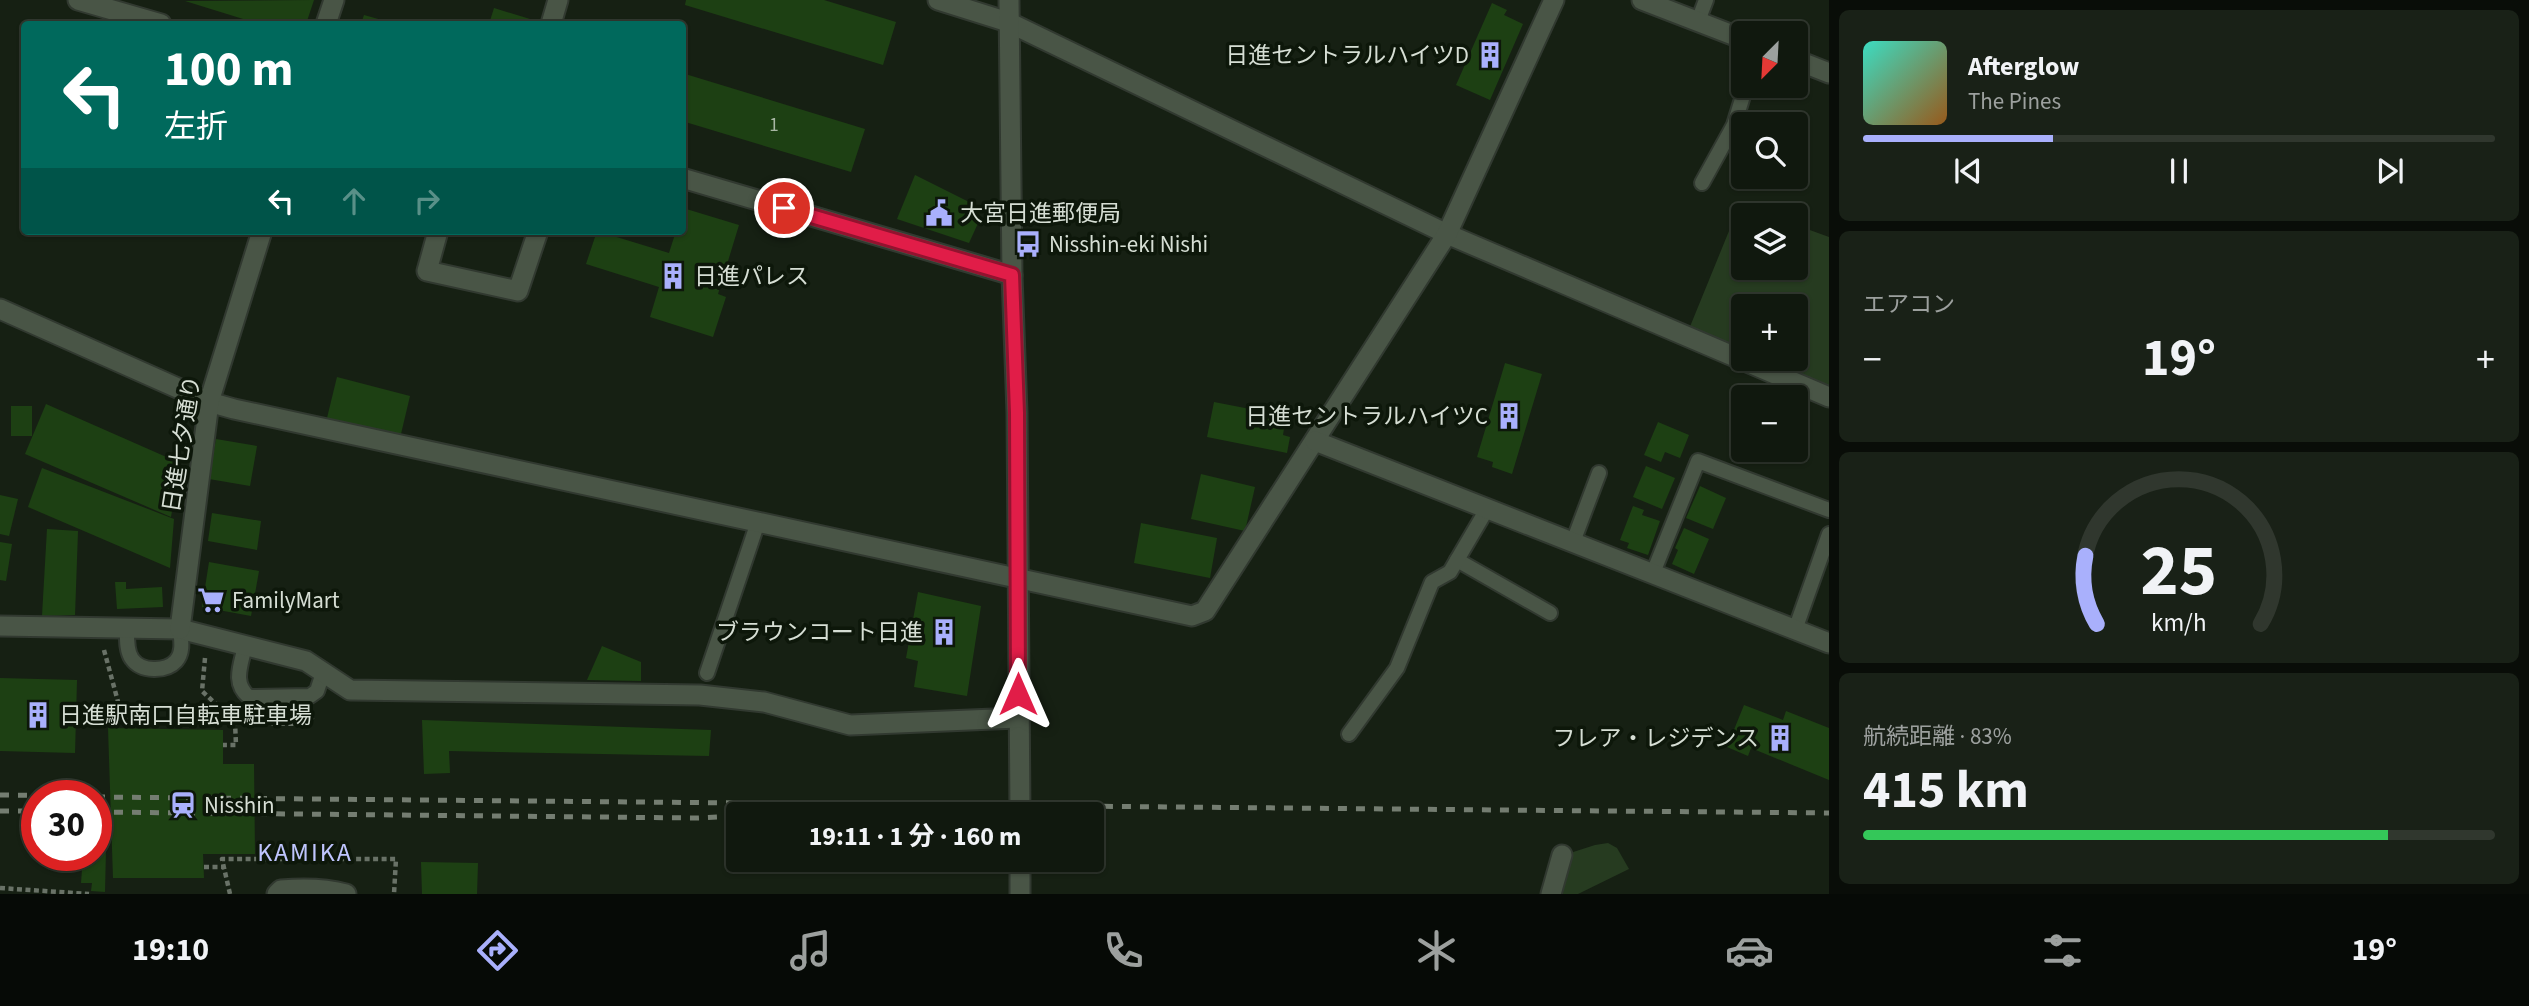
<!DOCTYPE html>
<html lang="ja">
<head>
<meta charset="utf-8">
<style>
  :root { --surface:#10180e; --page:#192117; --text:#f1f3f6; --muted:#9ca09e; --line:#30372e; --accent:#a9b0fc }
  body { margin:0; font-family:"Source Sans 3","Noto Sans JP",sans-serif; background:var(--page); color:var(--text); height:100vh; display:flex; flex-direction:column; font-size:26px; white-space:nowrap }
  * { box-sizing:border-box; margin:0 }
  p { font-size:23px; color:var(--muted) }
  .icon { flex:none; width:38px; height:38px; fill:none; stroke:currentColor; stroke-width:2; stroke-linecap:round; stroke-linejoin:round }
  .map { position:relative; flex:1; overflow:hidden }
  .panel { display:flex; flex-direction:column; gap:10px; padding:10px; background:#090d08; width:700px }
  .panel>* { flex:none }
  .hud { position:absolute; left:21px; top:21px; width:665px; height:214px; border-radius:7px; box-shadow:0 2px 5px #0004,0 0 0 2px var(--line); background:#00695c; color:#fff; overflow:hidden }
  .needle { width:46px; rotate:204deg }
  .controls { position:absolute; left:1731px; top:21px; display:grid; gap:14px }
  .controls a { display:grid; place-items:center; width:77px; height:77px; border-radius:7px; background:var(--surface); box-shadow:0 2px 5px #0004,0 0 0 2px var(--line); font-size:35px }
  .speed { position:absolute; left:21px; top:780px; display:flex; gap:14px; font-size:35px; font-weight:700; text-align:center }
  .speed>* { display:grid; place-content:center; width:91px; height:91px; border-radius:50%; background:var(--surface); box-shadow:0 2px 5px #0004,0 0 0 2px var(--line); line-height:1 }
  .speed .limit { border:10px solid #d22; background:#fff; color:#111 }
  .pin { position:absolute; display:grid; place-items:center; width:60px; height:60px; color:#fff; margin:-30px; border:4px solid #fff; border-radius:50%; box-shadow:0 2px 7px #0007 }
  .me { position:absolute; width:77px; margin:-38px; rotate:0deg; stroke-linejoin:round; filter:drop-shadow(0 0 5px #0008) }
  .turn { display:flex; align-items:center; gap:24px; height:147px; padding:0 28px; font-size:32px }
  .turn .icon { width:91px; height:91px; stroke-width:2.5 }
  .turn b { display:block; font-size:49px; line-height:60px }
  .lanes { display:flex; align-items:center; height:66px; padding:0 28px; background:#0003; justify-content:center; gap:35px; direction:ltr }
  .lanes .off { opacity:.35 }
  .big { font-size:52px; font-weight:700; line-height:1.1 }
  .panel .widget { flex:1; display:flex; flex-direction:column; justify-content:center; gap:10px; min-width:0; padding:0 24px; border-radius:10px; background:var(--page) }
  .panel .dial { align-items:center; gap:0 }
  .dial svg { height:182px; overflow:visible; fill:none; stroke:var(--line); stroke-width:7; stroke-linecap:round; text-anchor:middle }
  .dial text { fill:var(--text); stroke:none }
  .song { display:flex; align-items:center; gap:21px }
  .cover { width:84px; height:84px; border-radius:10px; background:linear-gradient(135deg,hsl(170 70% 55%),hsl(30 70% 35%)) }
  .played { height:7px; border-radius:4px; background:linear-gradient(90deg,var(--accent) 30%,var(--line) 30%) }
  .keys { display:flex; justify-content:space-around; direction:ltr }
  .heat { display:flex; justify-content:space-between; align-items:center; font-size:38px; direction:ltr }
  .charge { height:10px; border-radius:5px; background:linear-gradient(90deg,#34c759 83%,var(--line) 0) }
  .trip { position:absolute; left:726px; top:802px; width:378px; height:70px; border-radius:7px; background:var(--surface); box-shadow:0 2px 5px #0004,0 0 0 2px var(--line); font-weight:700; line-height:70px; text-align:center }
  .tabs { display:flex; height:112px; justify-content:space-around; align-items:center; background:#060a06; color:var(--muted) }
  .tabs .icon { width:49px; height:49px }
  .tabs .active { color:var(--accent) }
  .tabs b { font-size:32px; color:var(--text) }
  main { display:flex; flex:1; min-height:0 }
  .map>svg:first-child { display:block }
  .green { fill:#263b20 }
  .building { fill:#1d4013 }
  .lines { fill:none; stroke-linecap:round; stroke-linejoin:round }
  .service-casing { stroke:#313930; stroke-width:18 }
  .minor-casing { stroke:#313930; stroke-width:23 }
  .tertiary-casing { stroke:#313930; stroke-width:23 }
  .path { stroke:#697267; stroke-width:4.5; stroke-dasharray:5 3.5; stroke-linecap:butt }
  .service { stroke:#495546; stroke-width:14 }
  .minor { stroke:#495546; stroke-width:19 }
  .tertiary { stroke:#495546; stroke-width:19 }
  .rail { stroke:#747d71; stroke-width:5; stroke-dasharray:9 9; stroke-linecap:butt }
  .route-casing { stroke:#92132f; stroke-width:18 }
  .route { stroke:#e11d48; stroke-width:12 }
  .labels { text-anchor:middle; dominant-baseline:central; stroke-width:7; stroke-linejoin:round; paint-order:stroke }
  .number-label { font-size:19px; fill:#a8b6a4 }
  .poi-label { font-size:23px; fill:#d6ded4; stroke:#0d170a; text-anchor:start }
  .street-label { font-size:23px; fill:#d6ded4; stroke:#0d170a }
  .quarter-label { font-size:26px; letter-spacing:2px; fill:#bfc5fe; stroke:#0d170a }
</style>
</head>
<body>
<main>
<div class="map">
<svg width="1829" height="894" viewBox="0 0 1829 894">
  <rect width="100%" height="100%" fill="#162013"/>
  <g class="green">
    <polygon points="1740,204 1770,215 1743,215 1743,268 1796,268 1796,225 1829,237 1829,394 1746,359 1796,359 1796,306 1743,306 1743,358 1687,334"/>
    <polygon points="1608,843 1617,848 1629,869 1578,894 1553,894 1564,855 1595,845"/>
  </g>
  <g class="building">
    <polygon points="314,0 306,24 259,24 185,1"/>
    <polygon points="686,0 824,0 896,22 883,65 685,5"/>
    <polygon points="1492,3 1507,10 1504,15 1523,24 1490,100 1456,85"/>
    <polygon points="494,8 530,19 529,24 489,24"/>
    <polygon points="364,15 396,24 361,24"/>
    <polygon points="682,73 865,129 851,172 682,121"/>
    <polygon points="915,175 979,207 979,221 969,243 897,219"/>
    <polygon points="683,208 739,225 718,294 726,297 713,337 650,317 659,287 586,264 597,231 669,253 676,231 682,231"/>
    <polygon points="1505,363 1542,374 1512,474 1492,467 1493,462 1477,457"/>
    <polygon points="337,377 410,396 400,438 327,418"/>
    <polygon points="1214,402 1286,416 1283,435 1290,437 1287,453 1207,437"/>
    <polygon points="46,404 180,463 171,517 25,454"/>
    <rect x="11" y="406" width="21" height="30"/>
    <polygon points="1658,422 1689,435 1680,458 1665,452 1661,462 1644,455"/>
    <polygon points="216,439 257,446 250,486 209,479"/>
    <polygon points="1646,466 1675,478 1662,509 1633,497"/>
    <polygon points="42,468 174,519 170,568 28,507"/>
    <polygon points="1201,474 1255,487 1245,531 1191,519"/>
    <polygon points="1700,486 1726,498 1713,529 1686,518"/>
    <polygon points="0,495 18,499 9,536 0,534"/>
    <polygon points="1633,506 1644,510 1642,515 1660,521 1648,555 1627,548 1629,543 1620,540"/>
    <polygon points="212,513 261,521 257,550 208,541"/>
    <polygon points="1141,523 1217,538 1210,578 1134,563"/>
    <polygon points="1684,528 1709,539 1694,574 1672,564 1678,550 1675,548"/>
    <polygon points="47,529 78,531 75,615 42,616"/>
    <polygon points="0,542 12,544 6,581 0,580"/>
    <polygon points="209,562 259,571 251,616 202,607"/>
    <polygon points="115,582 126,582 126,589 162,587 163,607 117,609"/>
    <polygon points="918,592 981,606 967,696 914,687 918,661 906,658"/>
    <polygon points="602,646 641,662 641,681 587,680"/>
    <polygon points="0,678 77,680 75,753 0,751"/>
    <polygon points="1744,705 1783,720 1786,711 1829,728 1829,780 1751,748 1748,756 1727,747"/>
    <polygon points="422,720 711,730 709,756 449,751 450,773 424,774"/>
    <polygon points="108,728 223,730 223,764 254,764 255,854 203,854 204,878 113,878"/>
    <polygon points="96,848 106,849 105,892 91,891 92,883 81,883 83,856 96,856"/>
    <polygon points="421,862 478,863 477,894 422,894"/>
  </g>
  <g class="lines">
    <defs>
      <g id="service">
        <polyline points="1698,21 1706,0"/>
        <polyline points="1702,183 1734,125 1746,86"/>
        <polyline points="1573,542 1599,473"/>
        <polyline points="1457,560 1550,613"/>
        <polyline points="1653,573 1698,461 1829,510"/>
        <path d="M127,627c0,10 -1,24 5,32 9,13 34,13 44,2 8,-9 5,-22 4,-32"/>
        <polyline points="1795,630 1829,534"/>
        <path d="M245,646c-4,19 -13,37 4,51l61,-1 7,-5 6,-18"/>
        <polyline points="707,673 758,522"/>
        <polyline points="1349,734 1397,668 1432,582 1450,572 1487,509"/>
      </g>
      <g id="minor">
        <polyline points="78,0 161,24"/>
        <polyline points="938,0 1008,22 1447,234 1829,397"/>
        <polyline points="1009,0 1012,275 1017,413 1020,814"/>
        <polyline points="1642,0 1743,39"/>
        <polyline points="326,24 334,0"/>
        <polyline points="551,24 558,0"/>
        <polyline points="1796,60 1829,73"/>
        <polyline points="682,178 1012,275"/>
        <polyline points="438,231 427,271 518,291 538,231"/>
        <polyline points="0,309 209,402 234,409 1192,616 1205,611 1447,234 1554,0"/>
        <polyline points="1315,441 1829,643"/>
        <polyline points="0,626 180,629 306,661 350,690 700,695 764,702 850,725 1018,718"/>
        <polyline points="180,629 209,402 262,231"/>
        <polyline points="1020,859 1020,894"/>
        <polyline points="1551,894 1562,855"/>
      </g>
      <path id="tertiary" d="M277,894l4,-4c22,-2 43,-2 65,4"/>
    </defs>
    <use href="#service" class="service-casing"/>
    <use href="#minor" class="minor-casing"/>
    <use href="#tertiary" class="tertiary-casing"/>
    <g class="path">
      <polyline points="104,650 123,720 304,724 313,717"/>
      <polyline points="205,658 202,691 235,722 236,745 223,745"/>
      <polyline points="204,867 224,867"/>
      <polyline points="0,888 89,894"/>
      <polyline points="230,894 222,859 396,859 394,894"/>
    </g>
    <use href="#service" class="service"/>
    <use href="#minor" class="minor"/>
    <use href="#tertiary" class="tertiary"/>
    <g class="rail">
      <polyline points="0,795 77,796"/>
      <polyline points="96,797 1829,813"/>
      <polyline points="0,811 37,811"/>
      <polyline points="96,812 698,818 738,816"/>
      <polyline points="801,814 835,811"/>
    </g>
  </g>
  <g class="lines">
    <defs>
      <polyline id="route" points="784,208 1012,275 1017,413 1018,694"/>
    </defs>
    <use href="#route" class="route-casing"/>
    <use href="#route" class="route"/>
  </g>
  <defs>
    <symbol id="building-bare" viewBox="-9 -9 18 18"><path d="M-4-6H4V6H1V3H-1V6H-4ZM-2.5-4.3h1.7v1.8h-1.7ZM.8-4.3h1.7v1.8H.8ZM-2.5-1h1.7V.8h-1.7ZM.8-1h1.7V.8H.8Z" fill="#a9b0fc" stroke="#0d170a" stroke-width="2.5" paint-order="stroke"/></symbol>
    <symbol id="civic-bare" viewBox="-9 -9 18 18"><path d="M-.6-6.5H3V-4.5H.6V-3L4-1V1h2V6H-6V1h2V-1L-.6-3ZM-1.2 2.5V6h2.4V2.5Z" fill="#a9b0fc" stroke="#0d170a" stroke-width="2.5" paint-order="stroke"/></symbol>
    <symbol id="bus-bare" viewBox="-9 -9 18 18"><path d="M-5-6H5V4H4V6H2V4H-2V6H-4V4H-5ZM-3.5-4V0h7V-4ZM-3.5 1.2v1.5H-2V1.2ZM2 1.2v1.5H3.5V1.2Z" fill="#a9b0fc" stroke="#0d170a" stroke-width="2.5" paint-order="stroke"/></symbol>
    <symbol id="supermarket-bare" viewBox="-9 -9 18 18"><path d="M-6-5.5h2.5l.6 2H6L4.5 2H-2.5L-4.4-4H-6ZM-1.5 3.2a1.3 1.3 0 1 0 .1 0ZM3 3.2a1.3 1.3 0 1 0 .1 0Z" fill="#a9b0fc" stroke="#0d170a" stroke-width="2.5" paint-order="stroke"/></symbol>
    <symbol id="station-bare" viewBox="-9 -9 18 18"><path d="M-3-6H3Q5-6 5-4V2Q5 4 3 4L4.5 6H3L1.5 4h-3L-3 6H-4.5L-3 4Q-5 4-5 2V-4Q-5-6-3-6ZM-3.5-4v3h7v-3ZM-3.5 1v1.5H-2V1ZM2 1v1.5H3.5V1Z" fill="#a9b0fc" stroke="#0d170a" stroke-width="2.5" paint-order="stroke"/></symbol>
  </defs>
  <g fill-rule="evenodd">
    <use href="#building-bare" x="1471" y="36" width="38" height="38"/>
    <use href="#civic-bare" x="920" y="194" width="38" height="38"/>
    <use href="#bus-bare" x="1009" y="225" width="38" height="38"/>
    <use href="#building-bare" x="654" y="257" width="38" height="38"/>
    <use href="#building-bare" x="1490" y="397" width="38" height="38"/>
    <use href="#supermarket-bare" x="192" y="581" width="38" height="38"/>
    <use href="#building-bare" x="925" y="613" width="38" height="38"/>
    <use href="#building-bare" x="19" y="696" width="38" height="38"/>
    <use href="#building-bare" x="1761" y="719" width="38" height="38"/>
    <use href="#station-bare" x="164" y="786" width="38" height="38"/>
  </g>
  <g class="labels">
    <g class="number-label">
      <text x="774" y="125">1</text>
    </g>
    <g class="poi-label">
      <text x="1469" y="55" text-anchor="end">日進セントラルハイツD</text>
      <text x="960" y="213">大宮日進郵便局</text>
      <text x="1049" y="244">Nisshin-eki Nishi</text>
      <text x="694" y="276">日進パレス</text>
      <text x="1488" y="416" text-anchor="end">日進セントラルハイツC</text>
      <text x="232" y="600">FamilyMart</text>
      <text x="923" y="632" text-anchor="end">ブラウンコート日進</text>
      <text x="59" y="715">日進駅南口自転車駐車場</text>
      <text x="1759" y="738" text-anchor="end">フレア・レジデンス</text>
      <text x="204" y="805">Nisshin</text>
    </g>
    <g class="street-label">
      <text transform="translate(182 444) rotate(-81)">日進七夕通り</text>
    </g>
    <g class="quarter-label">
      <text x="305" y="852">KAMIKA</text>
    </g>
  </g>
</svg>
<div class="controls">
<a><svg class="needle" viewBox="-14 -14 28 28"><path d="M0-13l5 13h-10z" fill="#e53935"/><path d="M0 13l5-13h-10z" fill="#9ca09e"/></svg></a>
<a><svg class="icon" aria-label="search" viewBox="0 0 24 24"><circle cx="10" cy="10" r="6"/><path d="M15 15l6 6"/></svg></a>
<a><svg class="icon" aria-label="layers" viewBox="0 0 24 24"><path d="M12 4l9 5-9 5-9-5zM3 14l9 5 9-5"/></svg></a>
<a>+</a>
<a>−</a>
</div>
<div class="speed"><div class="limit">30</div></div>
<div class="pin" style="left:784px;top:208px;background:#d93025"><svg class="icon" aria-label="arrive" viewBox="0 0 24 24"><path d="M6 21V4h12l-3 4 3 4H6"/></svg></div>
<svg class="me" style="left:1018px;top:694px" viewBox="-20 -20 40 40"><path d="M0-17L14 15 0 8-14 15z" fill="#e11d48" stroke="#fff" stroke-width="4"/></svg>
<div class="trip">19:11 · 1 分 · 160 m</div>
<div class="hud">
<div class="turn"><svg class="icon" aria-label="left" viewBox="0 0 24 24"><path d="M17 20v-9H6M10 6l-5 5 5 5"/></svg><div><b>100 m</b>左折</div></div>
<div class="lanes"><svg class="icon" aria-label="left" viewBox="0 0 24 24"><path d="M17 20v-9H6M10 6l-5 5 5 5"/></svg><svg class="icon off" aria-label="ahead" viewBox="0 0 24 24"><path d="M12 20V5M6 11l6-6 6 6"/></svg><svg class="icon off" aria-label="right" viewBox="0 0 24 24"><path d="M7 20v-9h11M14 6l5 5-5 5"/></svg></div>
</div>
</div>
<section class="panel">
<div class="widget">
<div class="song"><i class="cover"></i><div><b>Afterglow</b><p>The Pines</p></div></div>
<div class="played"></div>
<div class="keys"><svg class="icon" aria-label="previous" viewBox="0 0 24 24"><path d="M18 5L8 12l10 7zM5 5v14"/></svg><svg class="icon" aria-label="pause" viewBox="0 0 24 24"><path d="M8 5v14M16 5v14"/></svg><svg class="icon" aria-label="next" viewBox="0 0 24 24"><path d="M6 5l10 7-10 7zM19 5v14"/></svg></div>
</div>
<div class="widget"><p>エアコン</p>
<div class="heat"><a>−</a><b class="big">19°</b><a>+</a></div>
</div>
<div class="widget dial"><svg viewBox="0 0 100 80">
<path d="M14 69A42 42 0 1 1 86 69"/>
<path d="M14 69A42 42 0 0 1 9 39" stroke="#a9b0fc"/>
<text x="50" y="56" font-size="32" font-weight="700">25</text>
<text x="50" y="72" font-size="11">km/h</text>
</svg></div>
<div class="widget"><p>航続距離 · 83%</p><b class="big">415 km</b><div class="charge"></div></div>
</section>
</main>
<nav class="tabs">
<b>19:10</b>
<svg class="icon active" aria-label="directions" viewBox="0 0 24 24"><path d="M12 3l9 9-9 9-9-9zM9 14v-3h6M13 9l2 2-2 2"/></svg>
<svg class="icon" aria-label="music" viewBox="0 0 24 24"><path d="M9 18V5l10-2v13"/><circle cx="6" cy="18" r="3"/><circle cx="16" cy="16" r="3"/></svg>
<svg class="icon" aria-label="phone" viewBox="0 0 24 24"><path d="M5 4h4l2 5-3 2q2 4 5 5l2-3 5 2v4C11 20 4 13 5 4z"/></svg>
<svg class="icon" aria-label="climate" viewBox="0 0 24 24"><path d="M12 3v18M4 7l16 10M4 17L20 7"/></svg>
<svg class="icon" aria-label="car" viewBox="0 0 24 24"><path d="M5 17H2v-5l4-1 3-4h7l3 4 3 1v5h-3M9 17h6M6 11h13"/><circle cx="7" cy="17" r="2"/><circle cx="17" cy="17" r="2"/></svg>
<svg class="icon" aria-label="filters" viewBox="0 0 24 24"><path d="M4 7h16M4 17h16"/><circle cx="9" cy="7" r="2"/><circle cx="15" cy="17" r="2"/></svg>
<b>19°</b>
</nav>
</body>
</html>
